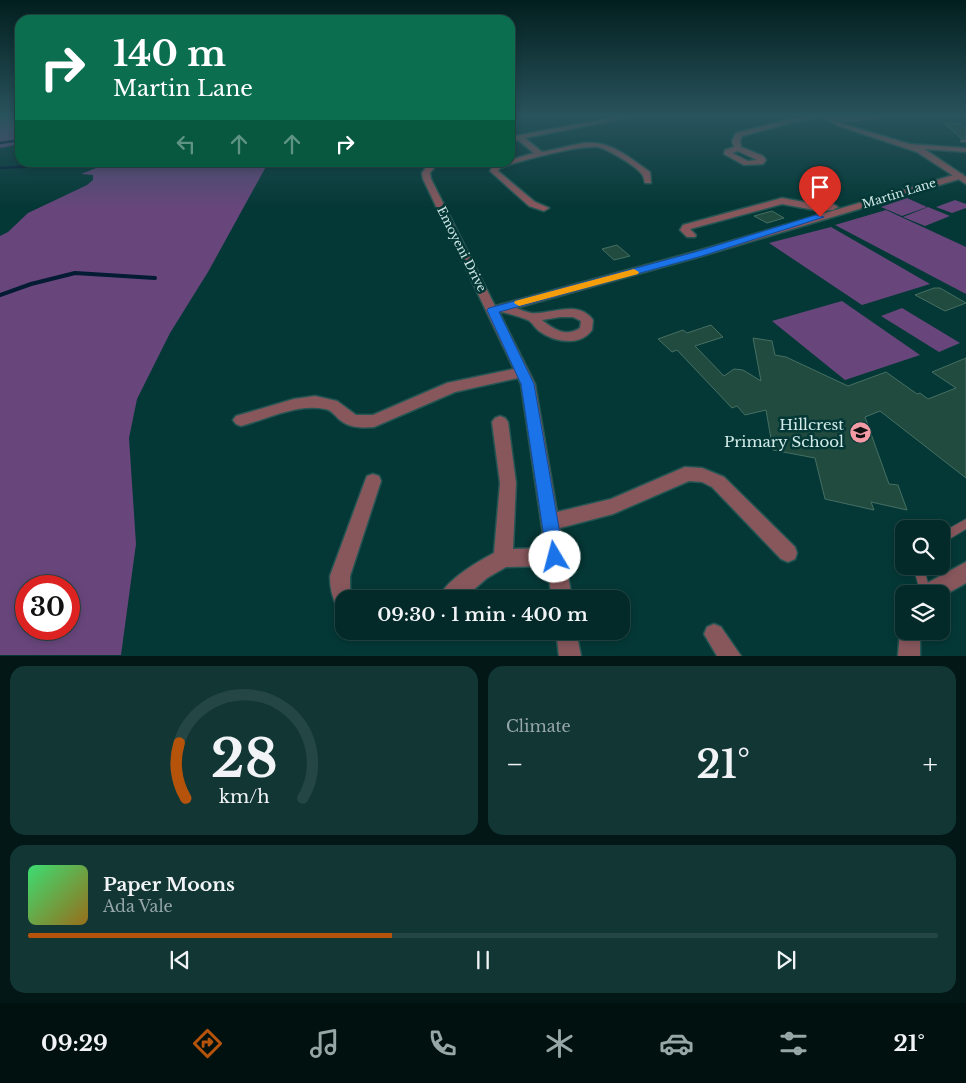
<!DOCTYPE html>
<html lang="en">
<head>
<meta charset="utf-8">
<style>
  :root { --surface:#032a28; --page:#113634; --text:#f1f3f6; --muted:#97a7a8; --line:#244645; --accent:#b45309 }
  body { margin:0; font-family:"Libre Baskerville",serif; background:var(--page); color:var(--text); height:100vh; display:flex; flex-direction:column; font-size:19px; white-space:nowrap }
  * { box-sizing:border-box; margin:0 }
  p { font-size:16px; color:var(--muted) }
  .icon { flex:none; width:28px; height:28px; fill:none; stroke:currentColor; stroke-width:2; stroke-linecap:round; stroke-linejoin:round }
  .map { position:relative; height:656px; overflow:hidden }
  .sheet { display:flex; flex-direction:column; gap:10px; padding:10px; background:#021716; flex:1 }
  .sheet>* { flex:none }
  .banner { position:absolute; left:15px; top:15px; width:500px; height:152px; border-radius:15px; box-shadow:0 2px 8px #0003,0 0 0 1px var(--line); background:#0b6e4f; color:#fff; overflow:hidden }
  .buttons { position:absolute; left:895px; top:520px; display:grid; gap:10px }
  .buttons a { display:grid; place-items:center; width:55px; height:55px; border-radius:10px; background:var(--surface); box-shadow:0 2px 8px #0003,0 0 0 1px var(--line); font-size:25px }
  .speed { position:absolute; left:15px; top:575px; display:flex; gap:10px; font-size:25px; font-weight:700; text-align:center }
  .speed>* { display:grid; place-content:center; width:65px; height:65px; border-radius:50%; background:var(--surface); box-shadow:0 2px 8px #0003,0 0 0 1px var(--line); line-height:1 }
  .speed .limit { border:8px solid #d22; background:#fff; color:#111 }
  .pin { position:absolute; display:grid; place-items:center; width:42px; height:42px; color:#fff; margin:-51px -21px; border-radius:50% 50% 50% 0; rotate:-45deg; box-shadow:0 0 5px #0007 }
  .pin .icon { rotate:45deg }
  .me { position:absolute; width:55px; margin:-28px; rotate:352deg; stroke-linejoin:round; filter:drop-shadow(0 0 4px #0008) }
  .turn { display:flex; align-items:center; gap:18px; height:105px; padding:0 15px; font-size:22px }
  .turn .icon { width:65px; height:65px; stroke-width:2.5 }
  .turn b { display:block; font-size:35px; line-height:42px }
  .lanes { display:flex; align-items:center; height:48px; padding:0 15px; background:#0003; justify-content:center; gap:25px; direction:ltr }
  .lanes .off { opacity:.35 }
  .big { font-size:38px; font-weight:600; line-height:1.1 }
  .sheet .tile { flex:1; display:flex; flex-direction:column; justify-content:center; gap:8px; min-width:0; padding:0 18px; border-radius:15px; background:var(--page) }
  .sheet .dial { align-items:center; gap:0 }
  .dial svg { height:130px; overflow:visible; fill:none; stroke:var(--line); stroke-width:7; stroke-linecap:round; text-anchor:middle }
  .dial text { fill:var(--text); stroke:none }
  .song { display:flex; align-items:center; gap:15px }
  .cover { width:60px; height:60px; border-radius:8px; background:linear-gradient(135deg,hsl(140 70% 55%),hsl(40 70% 35%)) }
  .played { height:5px; border-radius:2px; background:linear-gradient(90deg,var(--accent) 40%,var(--line) 40%) }
  .keys { display:flex; justify-content:space-around; direction:ltr }
  .heat { display:flex; justify-content:space-between; align-items:center; font-size:28px; direction:ltr }
  .sheet .tiles { flex:1; display:grid; gap:10px; grid-template-columns:1fr 1fr }
  .tile:last-child { grid-column:span 2 }
  .trip { position:absolute; left:335px; top:590px; width:295px; height:50px; border-radius:15px; background:var(--surface); box-shadow:0 2px 8px #0003,0 0 0 1px var(--line); font-weight:600; line-height:50px; text-align:center }
  .dock { display:flex; height:80px; justify-content:space-around; align-items:center; background:#011110; color:var(--muted) }
  .dock .icon { width:35px; height:35px }
  .dock .current { color:var(--accent) }
  .dock b { font-size:22px; color:var(--text) }
  .map>svg:first-child { display:block }
  .green { fill:#68467c; fill-rule:evenodd }
  .lines { fill:none; stroke-linecap:round; stroke-linejoin:round }
  .stream-far1 { stroke:#041b34; stroke-width:2.5 }
  .stream { stroke:#041b34; stroke-width:4 }
  .building { fill:#224b3f; stroke:#466f62 }
  .service-casing { stroke:#255553; stroke-width:2 }
  .minor-casing { stroke:#255553; stroke-width:3 }
  .tertiary-casing { stroke:#255553; stroke-width:3 }
  .service { fill:#87575c; fill-rule:evenodd }
  .minor { fill:#87575c; fill-rule:evenodd }
  .tertiary { fill:#87575c; fill-rule:evenodd }
  .route { fill:#1a73e8; stroke:#114b97 }
  .slow { fill:#f59e0b }
  .labels { text-anchor:middle; dominant-baseline:central; stroke-width:5; stroke-linejoin:round; paint-order:stroke }
  .street-label { font-size:12px; fill:#d3ebe9; stroke:#043836 }
  .near-poi-label { font-size:15px; fill:#d3ebe9; stroke:#043836; text-anchor:end }
</style>
</head>
<body>
<div class="map">
<svg width="966" height="656" viewBox="0 0 966 656">
  <rect width="100%" height="100%" fill="#043836"/>
  <g class="green">
    <polygon points="0,115 20,115 20,144 0,148"/>
    <polygon points="821,115 933,115 834,123"/>
    <path d="M109,163h159l-60,109 -38,61 -33,66 -8,39 7,106 -15,111h-121v-419l8,-4 20,-19 59,-28 6,-5v-5l-12,-1zM26,586h43v43h-43z"/>
    <polygon points="907,198 927,207 902,216 881,207"/>
    <polygon points="955,200 966,204 966,208 952,213 936,207"/>
    <polygon points="928,207 950,216 925,226 903,217"/>
    <polygon points="886,210 966,247 966,294 835,225"/>
    <polygon points="831,227 930,284 862,305 769,243"/>
    <polygon points="842,301 920,355 845,380 772,321"/>
    <polygon points="902,308 960,343 939,352 881,316"/>
  </g>
  <g class="lines">
    <g class="stream-far1">
      <polyline points="0,143 20,140"/>
      <polyline points="0,168 118,162"/>
    </g>
    <polyline class="stream" points="0,295 31,284 75,273 155,278"/>
  </g>
  <g class="building">
    <polygon points="944,123 961,124 966,128 966,138 961,138"/>
    <polygon points="772,211 784,218 767,223 754,216"/>
    <polygon points="617,245 630,256 614,260 602,249"/>
    <polygon points="934,288 940,288 966,303 945,311 915,295"/>
    <polygon points="711,325 723,337 695,346 724,376 734,369 743,370 761,381 753,338 772,341 775,355 786,357 848,386 886,372 917,394 920,393 928,399 956,388 932,372 966,358 966,478 880,411 865,417 889,484 898,485 907,510 871,502 874,510 825,499 815,458 773,450 766,410 745,415 737,406 732,408 677,350 672,352 658,339 683,330 687,333"/>
  </g>
  <g class="lines">
    <defs>
      <g id="service">
        <rect x="961" y="140" width="5" height="2"/>
        <polygon points="966,519 966,529 941,544 941,533"/>
        <polygon points="913,566 923,566 931,594 921,594"/>
      </g>
      <g id="minor">
        <path d="M625,115h16l-116,23 17,14c14,-2 28,-7 42,-9 26,-3 46,15 66,29l1,11h-6c-1,-3 -1,-5 -2,-7 -4,-9 -36,-27 -45,-29 -19,-2 -79,14 -98,21l-2,3 37,31 14,6 -5,3 -15,-5 -39,-35 4,-7 16,-2v-2l24,-7 -16,-13 -8,1v-4z"/>
        <path d="M813,115l12,1 -34,7 -49,13 -2,5 1,6 22,9 3,4 -3,4 -19,1 -20,-11 1,-4 9,-3 -2,-6 4,-8 54,-14zM738,151l19,9 -9,1 -16,-8z"/>
        <polygon points="907,144 966,148 966,152 910,148 906,146"/>
        <path d="M430,162h8l-8,11 1,6 64,127 199,-54 263,-78h6v4l-261,78 -186,52c5,2 10,4 15,5 20,2 47,-14 62,7l-1,10c-12,17 -38,12 -53,1 -4,-3 -7,-9 -11,-11 -5,-2 -25,-9 -29,-8l36,72 22,128 54,-13 74,-32 17,1 22,9 71,70 2,6 -2,6 -7,3 -7,-3 -69,-72 -10,-5 -13,-1 -76,33 -53,14 12,71h-20l-5,-33 -41,1 -19,11 -24,21h-25c8,-19 39,-37 56,-46l6,-70 -8,-61 3,-4 5,-2 5,2 3,4 8,61 -3,66 32,-1 -24,-164 -3,-6 -63,14 -81,35c-12,1 -24,1 -34,-7 -5,-4 -8,-10 -15,-11 -27,-6 -58,10 -84,17l-5,-2 -3,-4 3,-4 58,-17 21,-3 22,5 19,14h17l74,-32 67,-14 -91,-190 -1,-6zM560,317h13l8,4 -1,7c-14,9 -26,2 -38,-8z"/>
        <polygon points="782,198 820,205 833,204 838,207 833,210 820,211 782,204 690,229 696,235 695,237 687,237 680,230 683,225"/>
        <path d="M373,474l6,2 2,5 -31,95v12l4,11h-10v11l-7,-3c-5,-11 -7,-19 -7,-31l35,-95 2,-5z"/>
        <polygon points="966,562 966,583 941,597 941,594 917,594 920,587"/>
        <polygon points="904,623 904,631 920,631 920,656 898,656 900,631"/>
        <polygon points="714,624 721,627 741,656 717,656 704,634 707,627"/>
        <polygon points="556,631 576,631 581,656 559,656"/>
      </g>
      <polygon id="tertiary" points="818,115 827,115 843,124 923,148 966,177 966,184 917,152 839,126"/>
    </defs>
    <use href="#service" class="service-casing"/>
    <use href="#minor" class="minor-casing"/>
    <use href="#tertiary" class="tertiary-casing"/>
    <use href="#service" class="service"/>
    <use href="#minor" class="minor"/>
    <use href="#tertiary" class="tertiary"/>
  </g>
  <linearGradient id="sky" x2="0" y2="1"><stop stop-color="#021f1e"/><stop offset="0.56" stop-color="#29535d"/><stop offset="1" stop-color="#29535d" stop-opacity="0"/></linearGradient>
  <rect width="966" height="207" fill="url(#sky)"/>
  <polygon class="route" points="816,215 824,217 702,256 499,312 534,384 564,557 561,563 555,565 549,563 547,557 521,384 487,310 489,308 695,252"/>
  <polygon class="slow" points="634,269 639,272 638,274 519,306 514,303 515,301"/>
  <defs>
    <symbol id="school-disc" viewBox="-11 -11 22 22"><circle r="9.5" fill="#f49aa5" stroke="#043836"/><path d="M0-5L7-2L0 1L-7-2ZM-4 1L0 2.5L4 1V4Q0 6-4 4Z" fill="#111"/></symbol>
  </defs>
  <g fill-rule="evenodd">
    <use href="#school-disc" x="848" y="420" width="25" height="25"/>
  </g>
  <g class="labels">
    <g class="street-label">
      <text transform="translate(899 193) rotate(-17)">Martin Lane</text>
      <text transform="translate(462 249) rotate(63)">Emoyeni Drive</text>
    </g>
    <g class="near-poi-label">
      <text x="844" y="424">Hillcrest<tspan x="844" dy="17">Primary School</tspan></text>
    </g>
  </g>
</svg>
<div class="buttons">
<a><svg class="icon" aria-label="search" viewBox="0 0 24 24"><circle cx="10" cy="10" r="6"/><path d="M15 15l6 6"/></svg></a>
<a><svg class="icon" aria-label="layers" viewBox="0 0 24 24"><path d="M12 4l9 5-9 5-9-5zM3 14l9 5 9-5"/></svg></a>
</div>
<div class="speed"><div class="limit">30</div></div>
<div class="pin" style="left:820px;top:217px;background:#d93025"><svg class="icon" aria-label="arrive" viewBox="0 0 24 24"><path d="M6 21V4h12l-3 4 3 4H6"/></svg></div>
<svg class="me" style="left:555px;top:557px" viewBox="-20 -20 40 40"><circle r="19" fill="#fff"/><path d="M0-13L10 11 0 6-10 11z" fill="#1a73e8"/></svg>
<div class="trip">09:30 · 1 min · 400 m</div>
<div class="banner">
<div class="turn"><svg class="icon" aria-label="right" viewBox="0 0 24 24"><path d="M7 20v-9h11M14 6l5 5-5 5"/></svg><div><b>140 m</b>Martin Lane</div></div>
<div class="lanes"><svg class="icon off" aria-label="left" viewBox="0 0 24 24"><path d="M17 20v-9H6M10 6l-5 5 5 5"/></svg><svg class="icon off" aria-label="ahead" viewBox="0 0 24 24"><path d="M12 20V5M6 11l6-6 6 6"/></svg><svg class="icon off" aria-label="ahead" viewBox="0 0 24 24"><path d="M12 20V5M6 11l6-6 6 6"/></svg><svg class="icon" aria-label="right" viewBox="0 0 24 24"><path d="M7 20v-9h11M14 6l5 5-5 5"/></svg></div>
</div>
</div>
<section class="sheet">
<div class="tiles">
<div class="tile dial"><svg viewBox="0 0 100 80">
<path d="M14 69A42 42 0 1 1 86 69"/>
<path d="M14 69A42 42 0 0 1 10 35" stroke="#b45309"/>
<text x="50" y="56" font-size="32" font-weight="700">28</text>
<text x="50" y="72" font-size="11">km/h</text>
</svg></div>
<div class="tile"><p>Climate</p>
<div class="heat"><a>−</a><b class="big">21°</b><a>+</a></div>
</div>
<div class="tile">
<div class="song"><i class="cover"></i><div><b>Paper Moons</b><p>Ada Vale</p></div></div>
<div class="played"></div>
<div class="keys"><svg class="icon" aria-label="previous" viewBox="0 0 24 24"><path d="M18 5L8 12l10 7zM5 5v14"/></svg><svg class="icon" aria-label="pause" viewBox="0 0 24 24"><path d="M8 5v14M16 5v14"/></svg><svg class="icon" aria-label="next" viewBox="0 0 24 24"><path d="M6 5l10 7-10 7zM19 5v14"/></svg></div>
</div>
</div>
</section>
<nav class="dock">
<b>09:29</b>
<svg class="icon current" aria-label="directions" viewBox="0 0 24 24"><path d="M12 3l9 9-9 9-9-9zM9 14v-3h6M13 9l2 2-2 2"/></svg>
<svg class="icon" aria-label="music" viewBox="0 0 24 24"><path d="M9 18V5l10-2v13"/><circle cx="6" cy="18" r="3"/><circle cx="16" cy="16" r="3"/></svg>
<svg class="icon" aria-label="phone" viewBox="0 0 24 24"><path d="M5 4h4l2 5-3 2q2 4 5 5l2-3 5 2v4C11 20 4 13 5 4z"/></svg>
<svg class="icon" aria-label="climate" viewBox="0 0 24 24"><path d="M12 3v18M4 7l16 10M4 17L20 7"/></svg>
<svg class="icon" aria-label="car" viewBox="0 0 24 24"><path d="M5 17H2v-5l4-1 3-4h7l3 4 3 1v5h-3M9 17h6M6 11h13"/><circle cx="7" cy="17" r="2"/><circle cx="17" cy="17" r="2"/></svg>
<svg class="icon" aria-label="filters" viewBox="0 0 24 24"><path d="M4 7h16M4 17h16"/><circle cx="9" cy="7" r="2"/><circle cx="15" cy="17" r="2"/></svg>
<b>21°</b>
</nav>
</body>
</html>
